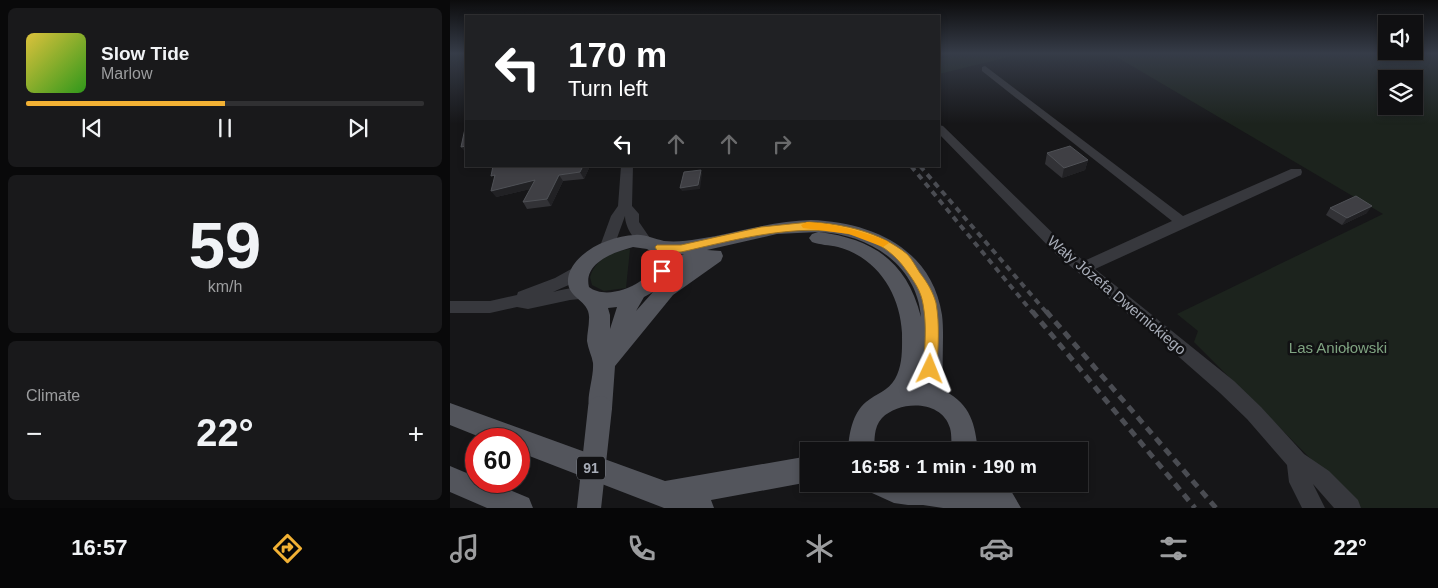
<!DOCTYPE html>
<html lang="en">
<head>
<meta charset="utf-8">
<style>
  :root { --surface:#101012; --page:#19191b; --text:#f1f3f6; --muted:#9c9d9f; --line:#303032; --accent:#f2b134 }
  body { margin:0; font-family:Arial,sans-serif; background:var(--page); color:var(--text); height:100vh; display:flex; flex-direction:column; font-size:19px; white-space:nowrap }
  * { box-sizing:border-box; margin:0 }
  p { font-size:16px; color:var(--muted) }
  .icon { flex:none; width:28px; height:28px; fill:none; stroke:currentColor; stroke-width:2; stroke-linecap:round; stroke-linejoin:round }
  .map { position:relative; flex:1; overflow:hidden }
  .drawer { display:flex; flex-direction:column; gap:8px; padding:8px; background:#09090a; width:450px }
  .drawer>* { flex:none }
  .banner { position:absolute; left:15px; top:15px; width:475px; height:152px; border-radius:0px; box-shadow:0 2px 8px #0003,0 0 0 1px var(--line); background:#202124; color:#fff; overflow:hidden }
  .fabs { position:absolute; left:928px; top:15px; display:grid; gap:10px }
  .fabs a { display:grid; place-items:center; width:45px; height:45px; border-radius:0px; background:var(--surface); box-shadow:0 2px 8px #0003,0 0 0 1px var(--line); font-size:25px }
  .speed { position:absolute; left:15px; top:428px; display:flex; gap:10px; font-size:25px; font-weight:700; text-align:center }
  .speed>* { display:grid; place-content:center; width:65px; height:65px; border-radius:50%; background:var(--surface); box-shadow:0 2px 8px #0003,0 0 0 1px var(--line); line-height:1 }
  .speed .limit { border:8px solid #d22; background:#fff; color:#111 }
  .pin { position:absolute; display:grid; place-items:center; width:42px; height:42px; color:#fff; margin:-21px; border-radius:10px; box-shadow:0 2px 8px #0006 }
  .me { position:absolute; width:55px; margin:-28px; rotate:2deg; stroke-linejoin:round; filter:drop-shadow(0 0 4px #0008) }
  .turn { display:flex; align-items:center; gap:18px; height:105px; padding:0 20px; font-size:22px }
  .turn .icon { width:65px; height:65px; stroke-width:2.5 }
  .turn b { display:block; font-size:35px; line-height:42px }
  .lanes { display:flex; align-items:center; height:48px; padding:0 20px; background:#0003; justify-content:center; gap:25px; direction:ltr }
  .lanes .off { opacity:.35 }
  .big { font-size:38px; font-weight:700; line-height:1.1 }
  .drawer .tile { flex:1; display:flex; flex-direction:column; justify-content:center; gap:8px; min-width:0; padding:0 18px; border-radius:8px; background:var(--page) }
  .drawer .dial { align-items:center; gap:0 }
  .dial b { font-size:65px; line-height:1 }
  .song { display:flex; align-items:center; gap:15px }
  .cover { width:60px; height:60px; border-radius:8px; background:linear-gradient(135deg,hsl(50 70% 55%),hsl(110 70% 35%)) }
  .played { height:5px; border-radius:2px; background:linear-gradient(90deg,var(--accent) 50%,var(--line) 50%) }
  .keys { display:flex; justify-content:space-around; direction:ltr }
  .heat { display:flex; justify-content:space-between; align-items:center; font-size:28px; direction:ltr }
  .trip { position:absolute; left:350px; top:442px; width:288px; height:50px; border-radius:0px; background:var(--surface); box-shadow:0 2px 8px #0003,0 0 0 1px var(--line); font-weight:700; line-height:50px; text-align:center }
  .menu { display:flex; height:80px; justify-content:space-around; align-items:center; background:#060607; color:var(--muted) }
  .menu .icon { width:35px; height:35px }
  .menu .selected { color:var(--accent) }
  .menu b { font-size:22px; color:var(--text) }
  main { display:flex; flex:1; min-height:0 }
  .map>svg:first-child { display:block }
  .green { fill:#1c231d; fill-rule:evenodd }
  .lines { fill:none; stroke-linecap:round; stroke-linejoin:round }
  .minor { fill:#37383d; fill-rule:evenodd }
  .major { fill:#53555c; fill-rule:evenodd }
  .rail-far1 { stroke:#4a4c52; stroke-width:4; stroke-dasharray:6 5; stroke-linecap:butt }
  .rail { stroke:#4a4c52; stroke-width:5; stroke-dasharray:8 6; stroke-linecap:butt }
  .major-bridge { stroke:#53555c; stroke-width:24 }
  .wall { fill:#323236 }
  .shaded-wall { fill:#212124 }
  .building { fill:#3f3f44; stroke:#4f5156 }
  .route { fill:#f2b134; stroke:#9d7322 }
  .slow { fill:#f59e0b }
  .labels { text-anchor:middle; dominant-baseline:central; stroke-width:5; stroke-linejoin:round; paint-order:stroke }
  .shield { fill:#111113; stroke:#7b7e86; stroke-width:1 }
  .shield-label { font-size:14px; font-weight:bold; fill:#a8adb8 }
  .street-label { font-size:15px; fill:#a8adb8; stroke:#111113 }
  .park-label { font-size:15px; fill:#7fa381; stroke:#111113 }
</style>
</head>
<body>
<main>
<section class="drawer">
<div class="tile">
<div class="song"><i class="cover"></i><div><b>Slow Tide</b><p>Marlow</p></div></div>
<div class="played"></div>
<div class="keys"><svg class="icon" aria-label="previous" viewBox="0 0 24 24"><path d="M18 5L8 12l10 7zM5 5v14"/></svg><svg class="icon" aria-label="pause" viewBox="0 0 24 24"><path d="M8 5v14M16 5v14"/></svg><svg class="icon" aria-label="next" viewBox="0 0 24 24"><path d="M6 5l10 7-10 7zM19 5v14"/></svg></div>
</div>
<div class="tile dial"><b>59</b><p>km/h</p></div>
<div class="tile"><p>Climate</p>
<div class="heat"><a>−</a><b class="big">22°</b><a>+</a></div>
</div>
</section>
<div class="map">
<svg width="988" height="508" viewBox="0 0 988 508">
  <rect width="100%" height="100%" fill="#161618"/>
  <g class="green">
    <polygon points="501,53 575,53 489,74 489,59 502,55"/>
    <path d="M660,53h328v455h-77l-4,-3 -163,-163 4,-11 -21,-17 206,-100zM936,79h28v27h-28z"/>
    <path d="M180,249l-4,39 -22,3 -12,-6 -2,-8c5,-18 23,-26 40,-28z"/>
  </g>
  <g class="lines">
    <g class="minor">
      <polygon points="535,66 733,216 841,169 851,169 852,172 851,175 645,269 784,381 811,407 854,454 879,471 908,500 911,508 884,508 863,484 875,508 852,508 839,482 837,465 797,419 770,393 713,343 607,255 489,134 489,125 493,126 617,247 634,261 722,221 532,71 532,67"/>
      <path d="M171,166h12l-1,40 7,8v8l13,19 -2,4c-13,3 -25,-17 -25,-29l-12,33 -2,4 -5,1 -5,-1 -2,-4 12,-33 7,-10z"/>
      <path d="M132,263l5,2 3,4c-7,11 -26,18 -37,23 12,-3 24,-6 36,-2l2,4 -2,4 -19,2 -42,9 -11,-2 -27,6h-40v-12h40l27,-6 1,-3 37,-14z"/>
    </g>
    <g class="major">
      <path d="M361,220c60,2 121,28 131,95 3,25 -2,51 3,76 26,14 30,33 33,60h-26c-1,-7 0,-16 -2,-23 -8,-28 -50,-28 -68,-10 -9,10 -7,22 -8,33h-26c1,-17 4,-37 18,-49 11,-9 22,-11 29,-23 8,-14 7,-31 7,-46 -2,-39 -24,-75 -64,-86 -9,-2 -18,-2 -26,-5l-3,-4 3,-4 6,-2 -41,2 -70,16 14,1 2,5 -2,5 -48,34 -58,71 -3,42 -3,8 -9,3 -9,-3c-7,-17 3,-35 2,-53 -1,-7 -5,-14 -6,-22 0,-7 2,-15 2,-22 2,-21 -27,-20 -20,-45 8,-24 42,-38 66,-39 10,-1 19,4 29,6 12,1 23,0 34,-2 38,-6 74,-18 113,-19zM369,232c49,2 98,32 102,85 -14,-55 -47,-78 -102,-85zM183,247l14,2 8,5c4,27 -46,49 -66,33 -6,-24 25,-35 44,-40zM224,254h10l-9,3zM231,269l-15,11 2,-4zM203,292l-17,19 8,-14zM167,307l-7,22v-14l-2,-7zM470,375l1,10 -5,-1z"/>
      <polygon points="0,403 215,481 359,456 359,482 261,500 264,508 214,508 69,452 69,439 35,439 0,425"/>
      <polygon points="0,466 26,477 26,481 38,481 79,498 83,508 37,508 0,492"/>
      <polygon points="418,484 512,484 531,491 528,484 557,484 571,508 493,508 473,505 458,505 444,503 422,493"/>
    </g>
    <g class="rail-far1">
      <polyline points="461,166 583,313"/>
      <polyline points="470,166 597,313"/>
    </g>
    <g class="rail">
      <polyline points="582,311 745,508"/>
      <polyline points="596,311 766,508"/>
    </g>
    <polyline class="major-bridge" points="139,508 150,408"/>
  </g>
  <g class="wall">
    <polygon points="597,153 638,160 635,170 612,178 595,164"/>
    <polygon points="43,166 140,166 134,179 113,181 101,206 77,209 73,202 80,189 46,197"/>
    <polygon points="880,208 917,213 892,225 876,215"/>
  </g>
  <g class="shaded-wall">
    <polygon points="16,146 16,152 15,152 11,147"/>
    <polygon points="638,160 635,170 612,178 614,168"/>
    <polygon points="133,166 140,166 134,179 130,172"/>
    <polygon points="251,170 252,174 250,189 232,191 230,188"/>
    <polygon points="109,175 113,181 101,206 97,199"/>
    <polygon points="85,180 89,187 46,197 41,191"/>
    <polygon points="922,206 917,213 892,225 897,218"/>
  </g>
  <g class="building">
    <polygon points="16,124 16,146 11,147"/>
    <polygon points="620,146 638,160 614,168 597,153"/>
    <polygon points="43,166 133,166 130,172 109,175 97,199 73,202 85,180 41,191 45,175 41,176"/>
    <polygon points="251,170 248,185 230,188 234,172"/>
    <polygon points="906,196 922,206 897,218 880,208"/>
  </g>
  <linearGradient id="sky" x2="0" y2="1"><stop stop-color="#0c0c0d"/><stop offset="0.43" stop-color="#363c48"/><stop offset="1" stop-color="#363c48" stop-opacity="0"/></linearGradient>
  <rect width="988" height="124" fill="url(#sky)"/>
  <path class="route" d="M360,222c34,2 70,10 97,32 5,5 9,13 13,19 7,9 13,19 16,30 4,22 2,44 1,66l-2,4 -5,2 -5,-2 -2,-4c2,-22 4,-44 0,-65 -2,-13 -9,-23 -17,-34 -46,-67 -161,-32 -225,-18h-11l1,10 -5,12h-8l-2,-3c4,-10 5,-14 -1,-24l2,-2h24l80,-18z"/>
  <path class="slow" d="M357,222c30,2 52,8 80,19l2,2 -6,4 -34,-13 -46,-6 -2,-3z"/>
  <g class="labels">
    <rect class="shield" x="127" y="456.5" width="28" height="23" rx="4"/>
    <g class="shield-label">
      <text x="141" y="468">91</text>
    </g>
    <g class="street-label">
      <text transform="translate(667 295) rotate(40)">Wały Józefa Dwernickiego</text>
    </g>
    <g class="park-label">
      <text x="888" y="347">Las Aniołowski</text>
    </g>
  </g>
</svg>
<div class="fabs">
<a><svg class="icon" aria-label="sound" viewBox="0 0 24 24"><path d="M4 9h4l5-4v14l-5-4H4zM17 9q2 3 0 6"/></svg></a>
<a><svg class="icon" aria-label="layers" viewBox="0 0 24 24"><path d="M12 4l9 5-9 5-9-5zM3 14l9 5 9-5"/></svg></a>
</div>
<div class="speed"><div class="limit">60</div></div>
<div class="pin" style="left:212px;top:271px;background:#d93025"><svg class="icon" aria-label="arrive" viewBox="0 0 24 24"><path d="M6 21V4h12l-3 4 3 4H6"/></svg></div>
<svg class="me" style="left:480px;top:369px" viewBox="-20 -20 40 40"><path d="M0-17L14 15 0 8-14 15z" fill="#f2b134" stroke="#fff" stroke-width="4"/></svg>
<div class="trip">16:58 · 1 min · 190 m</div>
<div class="banner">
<div class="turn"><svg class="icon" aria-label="left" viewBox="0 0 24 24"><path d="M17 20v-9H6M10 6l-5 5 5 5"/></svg><div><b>170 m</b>Turn left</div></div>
<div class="lanes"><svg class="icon" aria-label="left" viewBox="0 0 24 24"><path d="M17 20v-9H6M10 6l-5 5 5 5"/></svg><svg class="icon off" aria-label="ahead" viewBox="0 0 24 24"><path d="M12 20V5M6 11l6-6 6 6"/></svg><svg class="icon off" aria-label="ahead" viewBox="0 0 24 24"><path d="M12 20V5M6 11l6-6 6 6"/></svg><svg class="icon off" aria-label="right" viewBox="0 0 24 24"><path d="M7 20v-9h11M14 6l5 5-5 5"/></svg></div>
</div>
</div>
</main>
<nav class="menu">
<b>16:57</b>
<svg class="icon selected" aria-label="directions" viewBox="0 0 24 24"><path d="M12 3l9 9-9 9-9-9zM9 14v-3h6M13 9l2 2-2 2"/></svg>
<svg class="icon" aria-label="music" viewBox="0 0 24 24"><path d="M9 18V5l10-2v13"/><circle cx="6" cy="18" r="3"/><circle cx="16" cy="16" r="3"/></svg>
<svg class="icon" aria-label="phone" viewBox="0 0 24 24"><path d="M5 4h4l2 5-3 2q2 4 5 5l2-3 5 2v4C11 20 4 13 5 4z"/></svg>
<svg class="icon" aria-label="climate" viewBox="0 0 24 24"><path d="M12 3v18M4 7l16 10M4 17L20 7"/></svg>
<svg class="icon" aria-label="car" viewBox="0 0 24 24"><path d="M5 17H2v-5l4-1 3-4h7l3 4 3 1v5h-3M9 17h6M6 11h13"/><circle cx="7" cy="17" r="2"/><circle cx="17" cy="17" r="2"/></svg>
<svg class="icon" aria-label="filters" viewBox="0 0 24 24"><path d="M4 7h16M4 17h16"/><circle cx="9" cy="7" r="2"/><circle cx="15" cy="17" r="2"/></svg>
<b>22°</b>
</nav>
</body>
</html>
